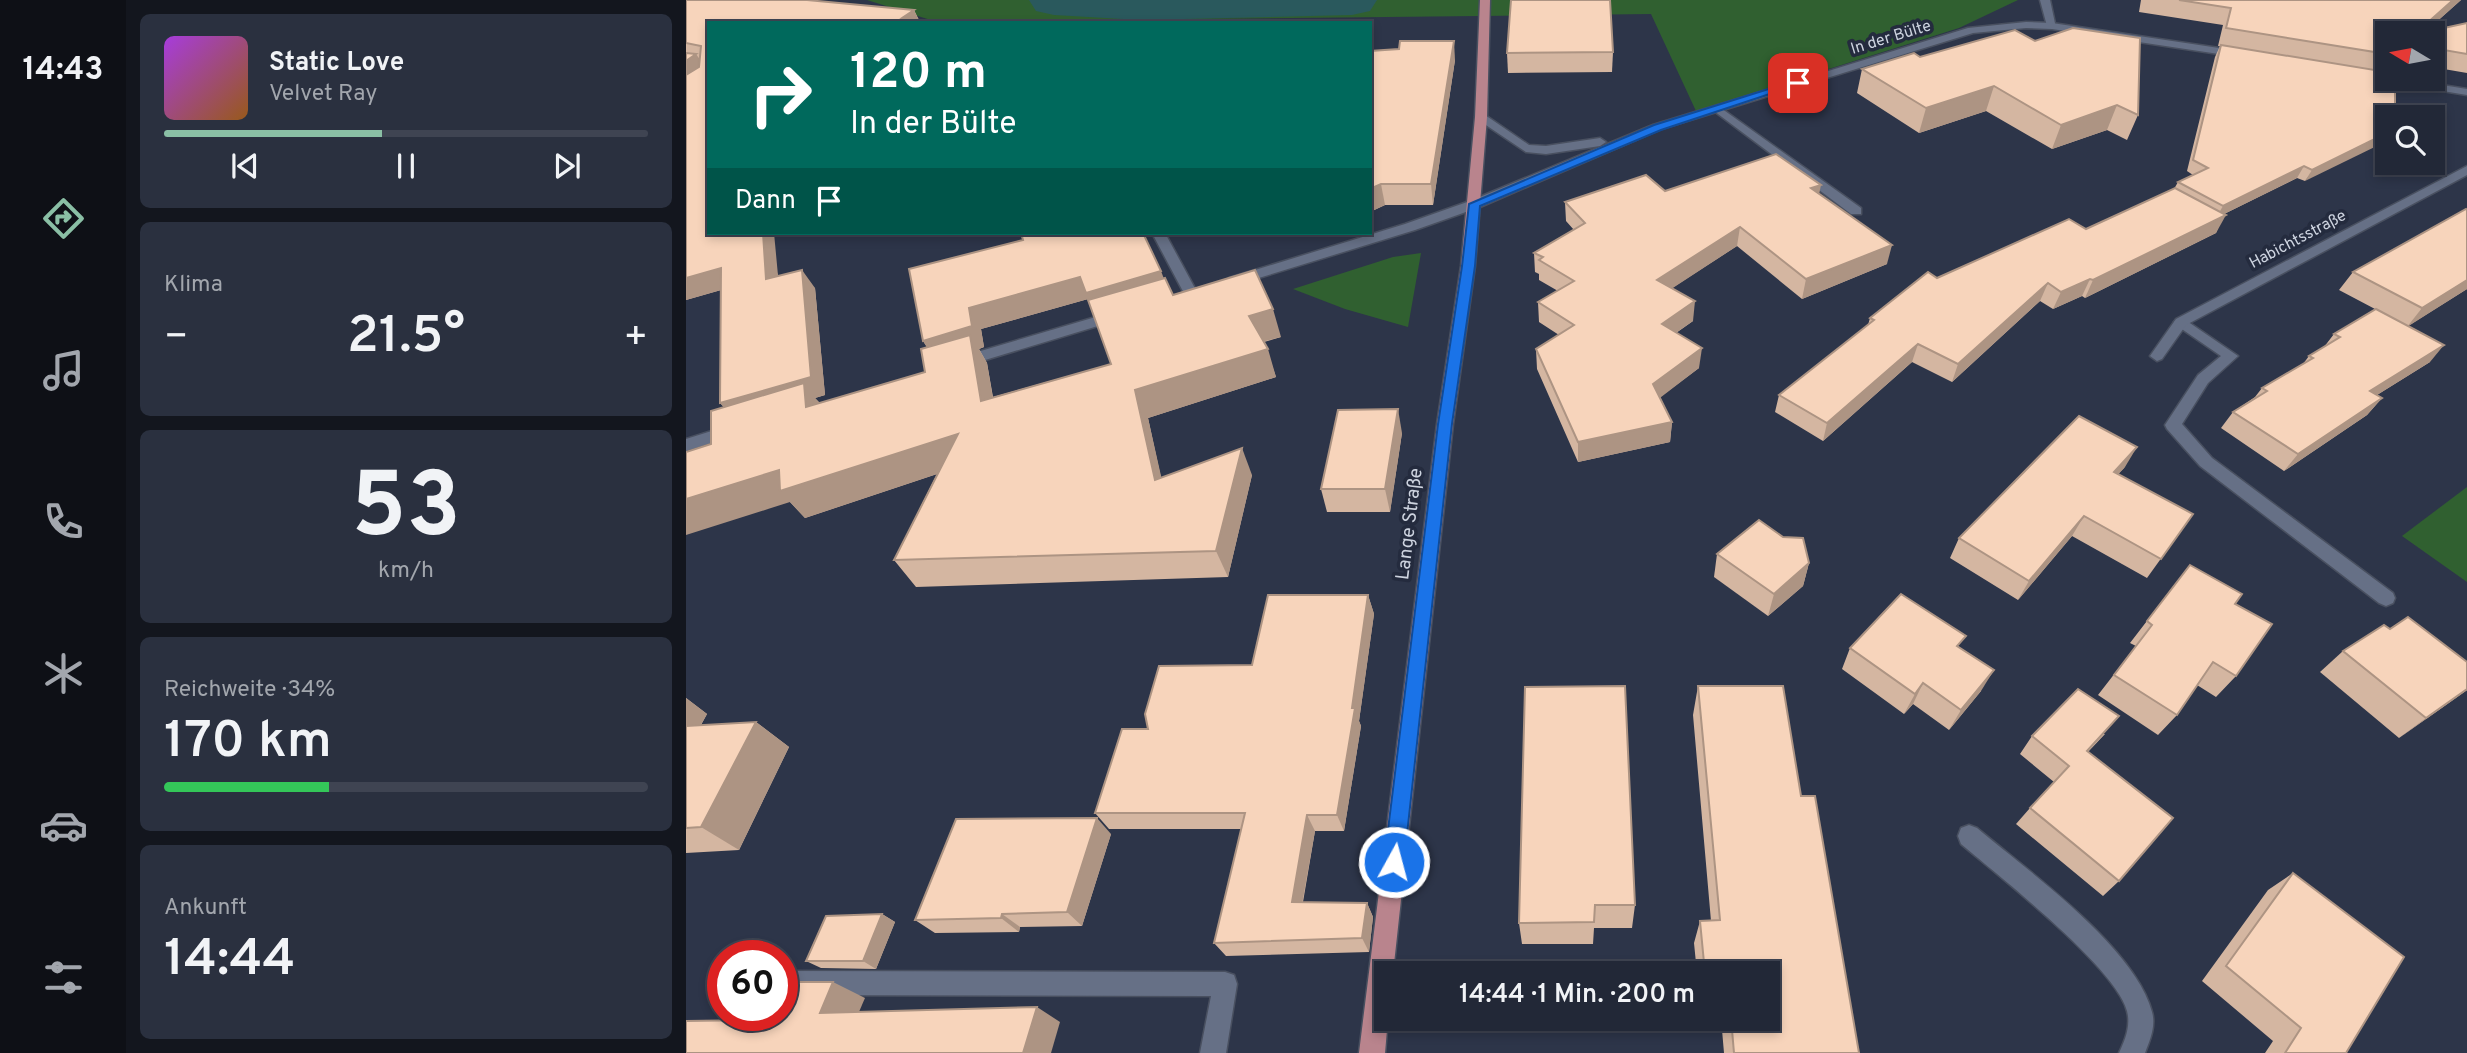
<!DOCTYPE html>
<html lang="de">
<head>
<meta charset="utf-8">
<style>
  :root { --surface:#222837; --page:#2a303f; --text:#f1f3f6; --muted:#a2a6ad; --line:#3f4452; --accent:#8abfa5 }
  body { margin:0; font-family:Overpass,sans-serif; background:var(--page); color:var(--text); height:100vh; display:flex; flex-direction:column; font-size:26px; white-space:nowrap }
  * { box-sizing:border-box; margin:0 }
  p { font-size:23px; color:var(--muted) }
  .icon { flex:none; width:38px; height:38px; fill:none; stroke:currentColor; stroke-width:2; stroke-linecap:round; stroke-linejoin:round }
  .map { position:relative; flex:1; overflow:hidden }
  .sheet { display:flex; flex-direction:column; gap:14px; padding:14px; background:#13161e; width:560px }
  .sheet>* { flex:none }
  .hud { position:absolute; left:21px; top:21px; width:665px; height:214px; border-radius:0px; box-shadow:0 4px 10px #0003,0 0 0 2px var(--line); background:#00695c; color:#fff; overflow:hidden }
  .needle { width:46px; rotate:280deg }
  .controls { position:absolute; left:1689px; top:21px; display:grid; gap:14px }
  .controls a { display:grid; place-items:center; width:70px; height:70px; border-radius:0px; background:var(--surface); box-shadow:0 4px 10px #0003,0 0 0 2px var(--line); font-size:35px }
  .speed { position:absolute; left:21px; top:940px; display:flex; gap:14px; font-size:35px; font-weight:700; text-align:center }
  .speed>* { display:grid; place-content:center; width:91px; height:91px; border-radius:50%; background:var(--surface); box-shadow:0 4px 10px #0003,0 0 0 2px var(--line); line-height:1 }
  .speed .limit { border:10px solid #d22; background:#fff; color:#111 }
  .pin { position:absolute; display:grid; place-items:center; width:60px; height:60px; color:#fff; margin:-30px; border-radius:14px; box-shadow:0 4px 10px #0006 }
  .me { position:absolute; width:77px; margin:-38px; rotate:7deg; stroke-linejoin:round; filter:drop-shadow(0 0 5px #0008) }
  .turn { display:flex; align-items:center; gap:24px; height:147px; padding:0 28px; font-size:32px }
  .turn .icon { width:91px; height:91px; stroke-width:2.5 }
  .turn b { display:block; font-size:49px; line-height:60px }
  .then { display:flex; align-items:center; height:66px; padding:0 28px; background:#0003; gap:14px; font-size:26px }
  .big { font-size:52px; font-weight:600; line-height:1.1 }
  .sheet .tile { flex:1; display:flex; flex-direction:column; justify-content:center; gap:10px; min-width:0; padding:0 24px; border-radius:10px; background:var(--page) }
  .sheet .dial { align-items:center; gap:0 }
  .dial b { font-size:91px; line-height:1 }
  .song { display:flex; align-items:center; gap:21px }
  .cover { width:84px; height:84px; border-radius:10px; background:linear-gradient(135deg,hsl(280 70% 55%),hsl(30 70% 35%)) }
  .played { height:7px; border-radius:4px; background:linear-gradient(90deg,var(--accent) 45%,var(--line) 45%) }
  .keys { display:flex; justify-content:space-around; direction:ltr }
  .heat { display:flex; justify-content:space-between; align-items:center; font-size:38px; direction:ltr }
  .charge { height:10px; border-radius:5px; background:linear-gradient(90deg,#34c759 34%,var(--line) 0) }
  .trip { position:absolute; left:688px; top:961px; width:406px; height:70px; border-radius:0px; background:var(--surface); box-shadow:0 4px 10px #0003,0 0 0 2px var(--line); font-weight:600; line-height:70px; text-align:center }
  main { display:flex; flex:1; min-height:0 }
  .tab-bar { display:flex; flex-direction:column; width:126px; justify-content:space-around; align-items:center; background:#0e1016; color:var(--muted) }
  .tab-bar .icon { width:49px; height:49px }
  .tab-bar .selected { color:var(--accent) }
  .tab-bar b { font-size:32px; color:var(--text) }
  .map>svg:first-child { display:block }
  .green { fill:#306030 }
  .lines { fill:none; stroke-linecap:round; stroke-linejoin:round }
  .stream { fill:#2a595d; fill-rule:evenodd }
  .river { fill:#2a595d; fill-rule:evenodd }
  .lane-casing { stroke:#495060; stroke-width:3 }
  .street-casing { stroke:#495060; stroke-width:3 }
  .secondary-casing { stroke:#495060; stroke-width:3 }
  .primary-casing { stroke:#495060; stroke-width:3 }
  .lane { fill:#667086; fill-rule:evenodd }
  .street { fill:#667086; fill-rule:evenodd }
  .secondary { fill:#667086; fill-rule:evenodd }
  .primary { fill:#b9848d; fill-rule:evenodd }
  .wall { fill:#d4b6a1; fill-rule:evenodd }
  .shaded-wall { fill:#ad9483 }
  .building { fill:#f7d4bb; stroke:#ad9483; stroke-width:2 }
  .route { fill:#1a73e8; stroke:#114b97; stroke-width:2 }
  .labels { text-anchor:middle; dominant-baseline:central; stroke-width:7; stroke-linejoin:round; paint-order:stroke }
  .far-street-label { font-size:16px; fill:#cdd3df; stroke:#242b3e }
  .street-label { font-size:19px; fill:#cdd3df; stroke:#242b3e }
</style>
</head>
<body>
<main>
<nav class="tab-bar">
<b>14:43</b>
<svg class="icon selected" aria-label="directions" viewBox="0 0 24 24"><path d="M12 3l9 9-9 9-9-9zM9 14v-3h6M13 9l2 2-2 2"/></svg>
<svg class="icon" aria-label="music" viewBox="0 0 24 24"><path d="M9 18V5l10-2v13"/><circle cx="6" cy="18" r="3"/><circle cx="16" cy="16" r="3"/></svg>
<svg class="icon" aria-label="phone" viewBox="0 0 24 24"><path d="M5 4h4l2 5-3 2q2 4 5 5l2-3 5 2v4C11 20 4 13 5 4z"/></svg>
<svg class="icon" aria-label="climate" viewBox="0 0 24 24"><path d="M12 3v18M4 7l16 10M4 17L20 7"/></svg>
<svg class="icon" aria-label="car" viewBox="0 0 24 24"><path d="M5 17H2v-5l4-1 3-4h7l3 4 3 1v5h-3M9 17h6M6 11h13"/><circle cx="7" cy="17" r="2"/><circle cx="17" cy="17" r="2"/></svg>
<svg class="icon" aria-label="filters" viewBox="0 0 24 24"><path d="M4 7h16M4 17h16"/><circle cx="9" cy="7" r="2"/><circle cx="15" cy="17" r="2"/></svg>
</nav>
<section class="sheet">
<div class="tile">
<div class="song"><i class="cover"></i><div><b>Static Love</b><p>Velvet Ray</p></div></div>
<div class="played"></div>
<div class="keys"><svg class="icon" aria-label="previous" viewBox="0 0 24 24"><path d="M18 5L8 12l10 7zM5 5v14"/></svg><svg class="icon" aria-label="pause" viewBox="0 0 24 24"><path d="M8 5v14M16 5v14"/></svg><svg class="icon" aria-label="next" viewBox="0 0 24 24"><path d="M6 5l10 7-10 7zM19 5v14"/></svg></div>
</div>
<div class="tile"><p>Klima</p>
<div class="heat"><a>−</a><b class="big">21.5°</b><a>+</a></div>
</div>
<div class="tile dial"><b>53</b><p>km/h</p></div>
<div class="tile"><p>Reichweite · 34%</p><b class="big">170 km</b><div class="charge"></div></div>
<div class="tile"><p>Ankunft</p><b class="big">14:44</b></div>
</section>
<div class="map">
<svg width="1781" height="1053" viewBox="0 0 1781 1053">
  <rect width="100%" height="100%" fill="#2d3549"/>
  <g class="green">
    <polygon points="181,0 1332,0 1273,28 1010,111 965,14 251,22"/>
    <polygon points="735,253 722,327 659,309 607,289 707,257"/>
    <polygon points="1781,487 1781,582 1716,536"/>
  </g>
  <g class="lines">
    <polygon class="stream" points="383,0 394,0 386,5 382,2"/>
    <polygon class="river" points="343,0 691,0 684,11 666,15 454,20 368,15 350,11"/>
    <defs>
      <g id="lane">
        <polygon points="1032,106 1175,208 1175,214 1165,214 1028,111 1026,109"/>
        <polygon points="1495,317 1552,356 1522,383 1496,424 1526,458 1707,593 1709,598 1707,603 1700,606 1693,603 1514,466 1481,429 1479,425 1512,375 1535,356 1490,325 1488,322"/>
        <polygon points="96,971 539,972 548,975 551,984 540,1053 514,1053 525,996 96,995"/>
      </g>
      <g id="street">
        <polygon points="1354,0 1364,0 1370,28 1361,26"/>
        <polygon points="1781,166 1781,175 1500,325 1476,359 1471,361 1464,356 1490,319"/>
        <polygon points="466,233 479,233 512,294 510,297 500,297"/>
        <path d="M1283,825l8,3c51,43 158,119 175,184 4,14 -2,28 -7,41h-26c6,-13 12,-27 8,-42 -11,-43 -128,-135 -166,-167l-3,-8 3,-8z"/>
      </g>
      <g id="secondary">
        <polygon points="1340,22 1366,23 1553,51 1558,54 1553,57 1366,29 1340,28 1287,33 975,129 794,207 729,230 553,284 543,284 541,281 543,278 719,224 784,201 967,125 1282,28"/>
        <polygon points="1688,74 1701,76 1701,79 1719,79 1781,89 1781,95 1684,79 1684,75"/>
        <polygon points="791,115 799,115 843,145 860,146 914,138 920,142 914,146 860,154 840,152 791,119"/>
        <polygon points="430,311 435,313 437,316 435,319 276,367 268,362 271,358"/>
        <polygon points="48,424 54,426 56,430 54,434 0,451 0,439"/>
      </g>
      <polygon id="primary" points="794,0 804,0 801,117 789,266 767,424 707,973 700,973 700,1018 702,1018 699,1053 673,1053 751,424 775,266 789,117"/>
    </defs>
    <use href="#lane" class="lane-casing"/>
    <use href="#street" class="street-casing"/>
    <use href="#secondary" class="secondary-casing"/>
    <use href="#primary" class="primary-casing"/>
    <use href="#lane" class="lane"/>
    <use href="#street" class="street"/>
    <use href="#secondary" class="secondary"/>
    <use href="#primary" class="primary"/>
  </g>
  <g class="wall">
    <path d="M0,0l228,10 5,10 -210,3 69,253 37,12 10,107 -10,3 5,5 105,-31 2,-25 -4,-6 241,-63 9,17 108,42 -17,5 12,35 -128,41 13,60 91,-3 -24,102 -312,10 -22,-27 43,-86 -132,44 -15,-16 -79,-58 13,-37 -4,-4 1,-113 -35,10zM402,299l23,65 -118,33 -6,-34 -8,-14 5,-2 -3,-18z"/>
    <polygon points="1455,0 1775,0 1739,32 1781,23 1781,73 1746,67 1746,33 1701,33 1701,79 1619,181 1611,178 1538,214 1530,233 1399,298 1396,296 1367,309 1354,301 1266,382 1226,362 1137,441 1089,412 1093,395 1182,325 1184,318 1251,278 1400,229 1488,189 1492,182 1507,175 1501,171 1529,57 1534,46 1532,46 1537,25 1453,12"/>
    <polygon points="1329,30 1452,115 1441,140 1421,130 1366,149 1300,111 1233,133 1171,93 1176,69 1234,57"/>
    <polygon points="684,51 769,60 747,205 699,205 684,212"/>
    <polygon points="927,52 926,72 822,73 821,53"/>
    <polygon points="979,191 1133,194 1201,264 1116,299 1051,246 986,288 1007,321 990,333 1013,368 974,397 986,422 984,442 892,462 851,369 850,349 873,335 853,322 852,302 872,291 853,280 853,274 849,272 848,253 888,230 880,221 879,202"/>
    <polygon points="1667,272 1781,289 1722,326 1744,362 1691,395 1696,398 1681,415 1598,471 1535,428 1547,412 1569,397 1576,388 1617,364 1623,356 1638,347 1648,334 1689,309 1653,290"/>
    <polygon points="716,433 704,512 641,512 635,489"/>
    <polygon points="1439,467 1432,474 1507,514 1461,578 1386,536 1332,600 1264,558 1273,538"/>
    <polygon points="1031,554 1123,563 1117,586 1082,616 1028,577"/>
    <polygon points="1504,565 1549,604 1550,676 1530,697 1511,685 1491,715 1472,735 1412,695 1450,646 1444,643"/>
    <polygon points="682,595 688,614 673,721 675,726 658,831 629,831 617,902 681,903 687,917 683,952 540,956 528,943 555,829 423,829 409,813 462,729 566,665"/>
    <polygon points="1164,648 1273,648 1295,691 1263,730 1227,704 1218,714 1156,669"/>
    <polygon points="1657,651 1781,690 1713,738 1634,672"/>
    <polygon points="1012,686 1115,796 1173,1053 1038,1053 1035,1018 1082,1018 1082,973 1011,973 1008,943 1014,921 1025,921 1007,715"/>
    <polygon points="839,687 949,905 946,928 908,928 907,944 836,944 833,923"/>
    <polygon points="0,698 21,714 15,725 70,722 103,747 53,850 0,853"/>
    <polygon points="1419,734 1402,752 1433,881 1417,896 1330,824 1344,808 1368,782 1334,754 1346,736"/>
    <polygon points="425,834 396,926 334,927 333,932 249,933 229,920"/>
    <polygon points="1607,873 1660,1053 1579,1053 1587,1041 1516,981 1582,890"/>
    <polygon points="196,914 209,922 190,969 135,968 120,961"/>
  </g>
  <g class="shaded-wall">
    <polygon points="1767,0 1775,0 1738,33 1730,33"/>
    <polygon points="228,10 234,23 216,18"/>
    <polygon points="768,41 769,60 747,205 745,184"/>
    <polygon points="10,54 21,70 0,85 0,61"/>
    <polygon points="1308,86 1300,111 1233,133 1240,108"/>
    <polygon points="1431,105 1421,130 1366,149 1375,125"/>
    <polygon points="1701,133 1701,141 1619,181 1626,170"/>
    <polygon points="1618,166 1611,178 1530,218 1537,206"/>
    <polygon points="695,184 699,205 684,212 684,189"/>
    <polygon points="1135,185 1131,204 1125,188"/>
    <polygon points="1540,215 1530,233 1399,298 1407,280"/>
    <polygon points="1054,227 1051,246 970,299 971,280"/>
    <polygon points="77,233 88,233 94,297 80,279"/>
    <polygon points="1206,245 1201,264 1116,299 1120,279"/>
    <polygon points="35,268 49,286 0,300 0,278"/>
    <polygon points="116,270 129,288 139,395 129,398 140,411 50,421 34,403"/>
    <polygon points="475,271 483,292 409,314 402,299 295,329 298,347 293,349 301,363 312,429 250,362 237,341 283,308 394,277"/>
    <polygon points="1404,279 1396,296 1367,309 1375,292"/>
    <polygon points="1781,280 1781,289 1721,327 1736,308"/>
    <polygon points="1362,283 1354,301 1266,382 1272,364"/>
    <polygon points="1009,301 1007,321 974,344 976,324"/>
    <polygon points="587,309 595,337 572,343 563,316"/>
    <polygon points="1232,344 1226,362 1137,441 1141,423"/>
    <polygon points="1758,345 1744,362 1670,408 1684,391"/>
    <polygon points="1016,348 1013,368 966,404 967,384"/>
    <polygon points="582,349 590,377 462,418 482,507 469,480 449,390"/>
    <polygon points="1696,398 1681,415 1598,471 1612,454"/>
    <polygon points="712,409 716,433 704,512 699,489"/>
    <polygon points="986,422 984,442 892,462 892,442"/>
    <polygon points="272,434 290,461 119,518 104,502 0,535 0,499 93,470"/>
    <polygon points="1451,447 1439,467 1416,492 1428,472"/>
    <polygon points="556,448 566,475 542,577 530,551"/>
    <polygon points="1398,516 1386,536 1332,600 1343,581"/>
    <polygon points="1123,563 1117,586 1082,616 1088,594"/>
    <polygon points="682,595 688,614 673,721 675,726 658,831 651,815"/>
    <polygon points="1308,670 1295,691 1263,730 1275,710"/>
    <polygon points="1237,683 1227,704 1218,714 1229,694"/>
    <polygon points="1781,689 1781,690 1713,738 1740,718"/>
    <polygon points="0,698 21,714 0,751"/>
    <polygon points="70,722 103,747 53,850 15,827"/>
    <polygon points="621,815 629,831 614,916 606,902"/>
    <polygon points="411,818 425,834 396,926 381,912"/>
    <polygon points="681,903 687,917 683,952 676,938"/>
    <polygon points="196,914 209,922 190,969 177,961"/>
    <polygon points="316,914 334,927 333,932 315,918"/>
    <polygon points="147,982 179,998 166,1028 134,1013"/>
    <polygon points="351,1007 374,1022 365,1053 337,1053"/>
  </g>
  <g class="building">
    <polygon points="0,0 121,0 228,10 216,18 260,23 23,23 23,233 77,233 80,279 116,270 125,377 34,403 35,268 0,278 0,75 13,67 15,46 0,43"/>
    <polygon points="825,0 924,0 927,52 821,53"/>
    <polygon points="1493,0 1767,0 1730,33 1701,33 1701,54 1540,28 1545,8"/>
    <polygon points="1781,23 1781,54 1746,48 1746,33 1735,33"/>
    <polygon points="1387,28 1454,38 1452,115 1431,105 1375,125 1308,86 1240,108 1176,69 1228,53 1234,57 1329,30 1349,41"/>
    <polygon points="714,41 768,41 745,184 695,184 684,189 684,51 713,49"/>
    <polygon points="1535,45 1701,72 1701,79 1709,79 1709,117 1701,117 1701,133 1626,170 1618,166 1537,206 1492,182 1522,168 1507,160"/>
    <polygon points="0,53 10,54 0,61"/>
    <polygon points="1090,154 1135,185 1125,188 1206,245 1120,279 1054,227 971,280 1009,301 976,324 1016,348 967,384 986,422 892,442 850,349 888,325 852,302 888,281 853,260 857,257 848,253 899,223 879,202 960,175 979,191"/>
    <polygon points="1489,188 1540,215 1407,280 1404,279 1375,292 1362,283 1272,364 1232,344 1141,423 1093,395 1188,320 1184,318 1242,272 1251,278 1383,219 1400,229"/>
    <polygon points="1780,209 1781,210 1781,280 1736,308 1667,272"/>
    <polygon points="335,233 457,233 475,271 400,293 394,277 283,308 286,326 237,341 223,269 337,240"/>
    <polygon points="569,270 587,309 563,316 582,349 449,390 469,480 556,448 530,551 208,560 272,434 94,491 93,470 0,499 0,452 25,444 25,411 118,383 120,407 239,372 235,349 284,335 295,401 425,364 402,300 479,278 487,295"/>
    <polygon points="1690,309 1758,345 1684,391 1696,398 1612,454 1547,412 1581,391 1576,388 1627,358 1623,356 1654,337 1648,334"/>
    <polygon points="712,409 699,489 635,489 652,410"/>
    <polygon points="1393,416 1451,447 1428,472 1507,514 1475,559 1398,516 1343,581 1273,538"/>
    <polygon points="1073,520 1097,537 1117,538 1123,563 1088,594 1031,554"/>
    <polygon points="1504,565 1556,594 1549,604 1586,624 1550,676 1527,662 1491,715 1428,675 1466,625 1461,621"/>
    <polygon points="1215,594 1280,636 1271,646 1308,670 1275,710 1237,683 1229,694 1164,648"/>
    <polygon points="582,595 682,595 666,708 669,708 651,815 621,815 606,902 681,903 676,938 528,943 559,813 409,813 436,729 462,729 459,714 473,666 566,665"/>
    <polygon points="1722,617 1781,662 1781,689 1740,718 1657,651 1698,625 1704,629"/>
    <polygon points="939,686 949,905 909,905 908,922 833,923 839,687"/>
    <polygon points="1012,686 1097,686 1115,796 1129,796 1173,1053 1048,1053 1045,1018 1082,1018 1082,973 1019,973 1014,921 1034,920"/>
    <polygon points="1392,689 1433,716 1401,751 1487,818 1433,881 1344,808 1383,766 1346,736"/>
    <polygon points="70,722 15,827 0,828 0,726"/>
    <polygon points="411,818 381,912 316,914 315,918 229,920 270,819"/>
    <polygon points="1607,873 1718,957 1660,1053 1599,1053 1615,1028 1540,966"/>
    <polygon points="196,914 177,961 120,961 140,916"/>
    <polygon points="96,982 147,982 134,1013 351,1007 337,1053 0,1053 0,1021 70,1020 73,1015 96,1015"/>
  </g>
  <polygon class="route" points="1108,81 1117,83 975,130 794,206 789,266 766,424 718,862 715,869 708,872 701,869 698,862 752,424 776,266 783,204 968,125"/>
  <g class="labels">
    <g class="far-street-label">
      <text transform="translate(1205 38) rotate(-17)">In der Bülte</text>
      <text transform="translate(1612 240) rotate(-28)">Habichtsstraße</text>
    </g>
    <g class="street-label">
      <text transform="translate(724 524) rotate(-83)">Lange Straße</text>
    </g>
  </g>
</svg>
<div class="controls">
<a><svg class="needle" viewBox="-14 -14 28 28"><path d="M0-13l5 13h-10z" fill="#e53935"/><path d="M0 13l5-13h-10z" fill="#a2a6ad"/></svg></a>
<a><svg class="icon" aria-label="search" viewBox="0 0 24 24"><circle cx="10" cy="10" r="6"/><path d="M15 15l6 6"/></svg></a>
</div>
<div class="speed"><div class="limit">60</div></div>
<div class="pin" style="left:1112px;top:83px;background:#d93025"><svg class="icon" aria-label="arrive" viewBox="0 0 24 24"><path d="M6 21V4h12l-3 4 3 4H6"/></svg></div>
<svg class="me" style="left:708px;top:862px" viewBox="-20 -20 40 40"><circle r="17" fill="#1a73e8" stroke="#fff" stroke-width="3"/><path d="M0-11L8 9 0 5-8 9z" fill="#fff"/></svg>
<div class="trip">14:44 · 1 Min. · 200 m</div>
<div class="hud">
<div class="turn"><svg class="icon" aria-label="right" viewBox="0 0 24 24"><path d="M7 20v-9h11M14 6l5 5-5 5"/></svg><div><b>120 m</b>In der Bülte</div></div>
<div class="then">Dann<svg class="icon" aria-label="arrive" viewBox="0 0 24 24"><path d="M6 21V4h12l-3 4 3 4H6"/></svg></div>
</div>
</div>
</main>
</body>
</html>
